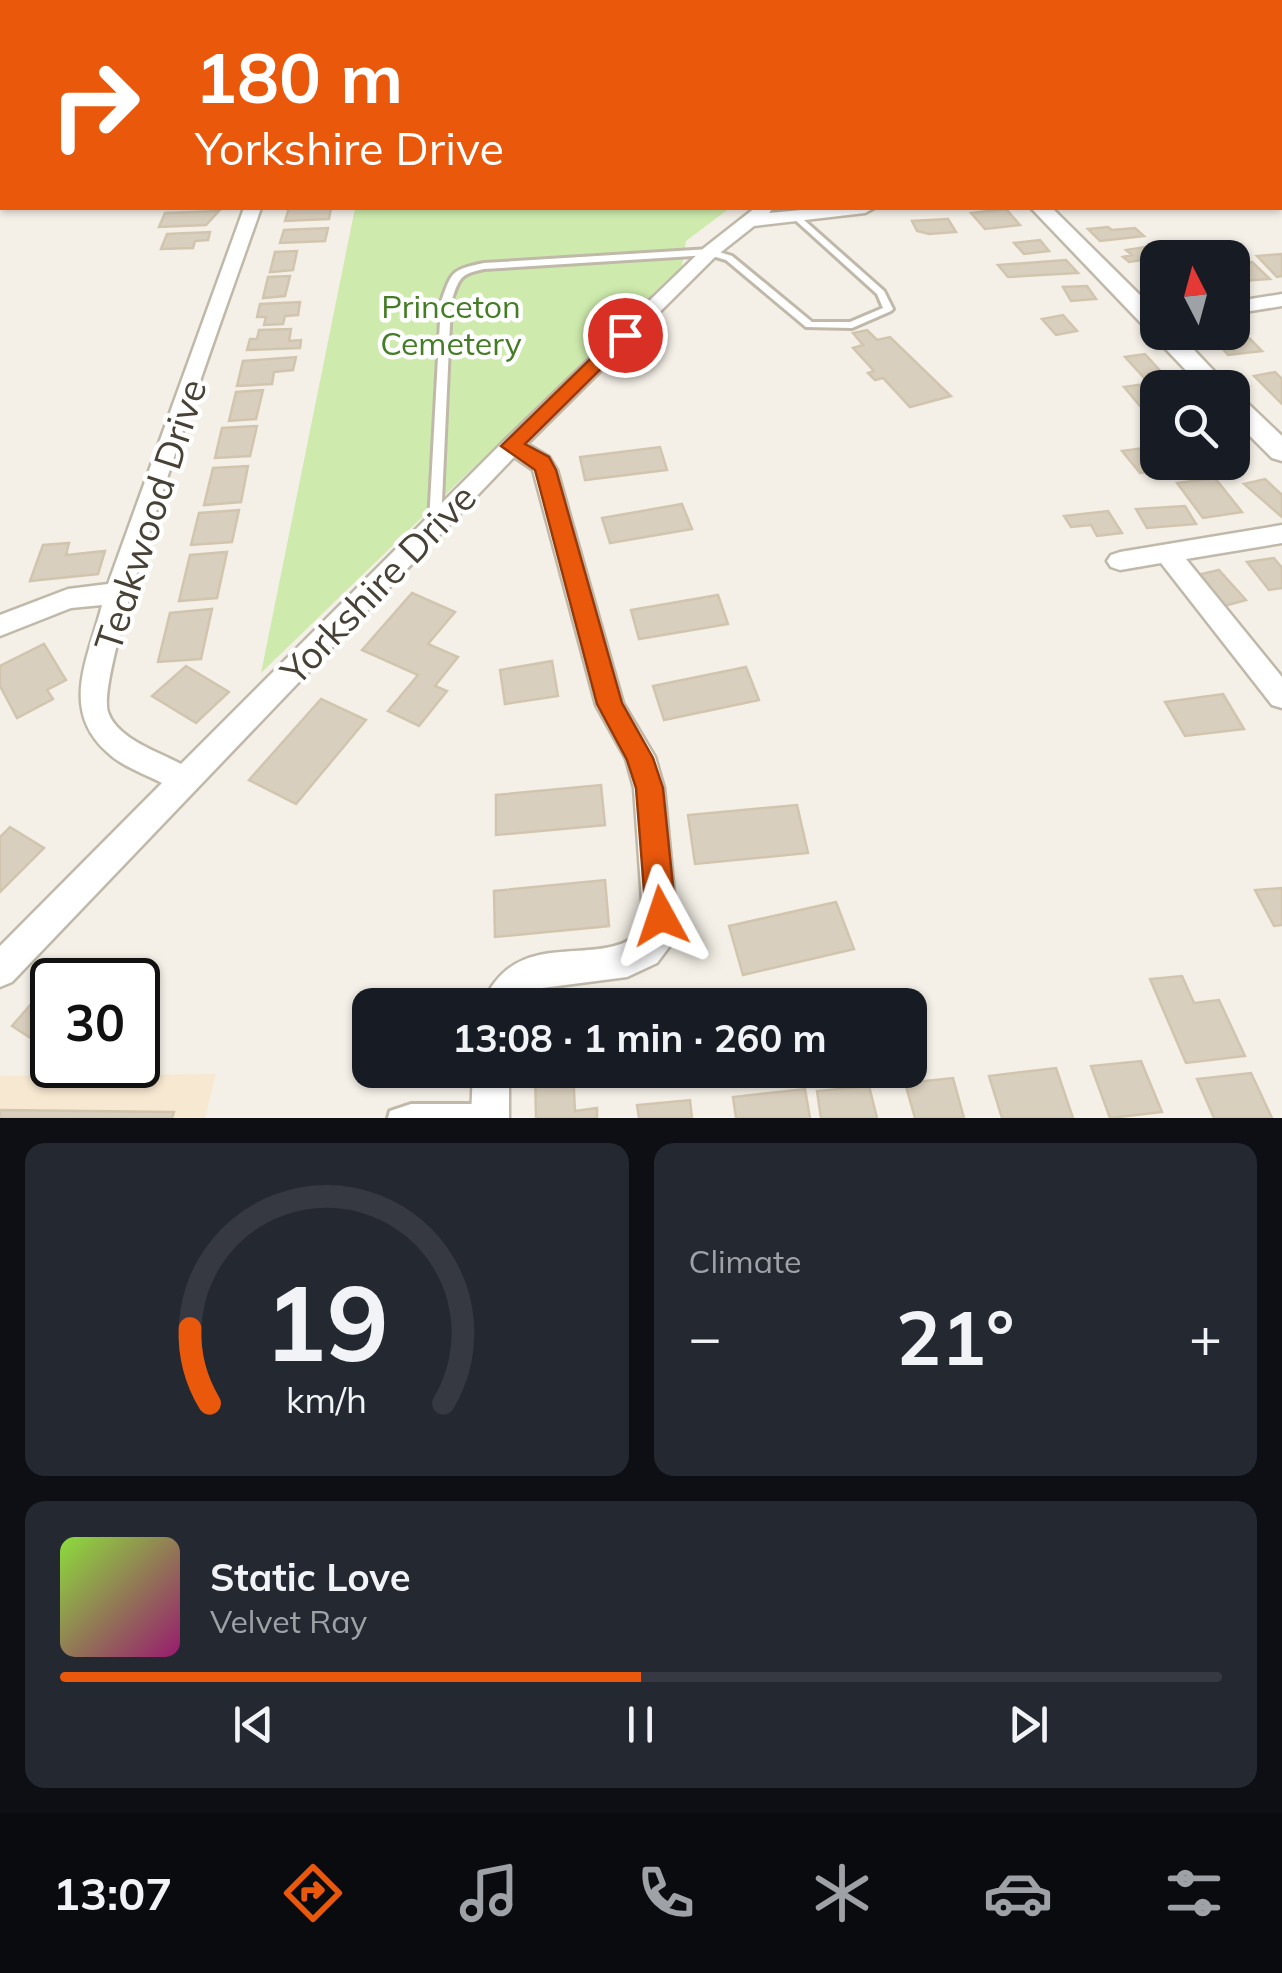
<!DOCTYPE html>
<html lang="en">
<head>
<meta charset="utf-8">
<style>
  :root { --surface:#171b24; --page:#242831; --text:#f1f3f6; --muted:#9ea1a6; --line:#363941; --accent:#ea580c }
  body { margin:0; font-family:Mulish,sans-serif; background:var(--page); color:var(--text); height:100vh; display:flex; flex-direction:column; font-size:38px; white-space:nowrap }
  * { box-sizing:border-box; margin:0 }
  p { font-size:32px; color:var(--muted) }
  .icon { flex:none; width:55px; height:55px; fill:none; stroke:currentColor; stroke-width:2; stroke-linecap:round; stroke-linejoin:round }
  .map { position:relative; height:1118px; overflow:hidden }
  .sheet { display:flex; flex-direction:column; gap:25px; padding:25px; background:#0d0f14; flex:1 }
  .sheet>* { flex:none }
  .hud { position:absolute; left:0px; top:0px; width:1282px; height:210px; box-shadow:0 2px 8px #0004; background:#ea580c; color:#fff; overflow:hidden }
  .needle { width:65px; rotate:354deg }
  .fabs { position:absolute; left:1140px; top:240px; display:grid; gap:20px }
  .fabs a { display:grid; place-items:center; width:110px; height:110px; border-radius:20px; background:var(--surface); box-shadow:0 2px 8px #0004; font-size:50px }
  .speed { position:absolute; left:30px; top:958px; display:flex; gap:20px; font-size:50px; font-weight:700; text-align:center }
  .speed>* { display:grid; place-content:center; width:130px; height:130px; border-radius:50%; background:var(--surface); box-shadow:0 2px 8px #0004; line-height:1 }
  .speed .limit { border:5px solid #111; border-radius:15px; background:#fff; color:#111 }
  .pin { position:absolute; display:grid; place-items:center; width:85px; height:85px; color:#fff; margin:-42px; border:5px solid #fff; border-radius:50%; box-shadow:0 2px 10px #0007 }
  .me { position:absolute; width:110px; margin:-55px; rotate:355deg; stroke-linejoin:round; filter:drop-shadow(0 0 8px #0008) }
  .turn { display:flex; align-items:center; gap:35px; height:210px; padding:0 30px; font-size:45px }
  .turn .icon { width:130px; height:130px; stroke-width:2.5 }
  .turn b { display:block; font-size:70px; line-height:85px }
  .big { font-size:75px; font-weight:700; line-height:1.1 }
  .sheet .tile { flex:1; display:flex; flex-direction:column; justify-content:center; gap:15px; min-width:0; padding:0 35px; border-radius:20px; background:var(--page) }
  .sheet .dial { align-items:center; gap:0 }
  .dial svg { height:260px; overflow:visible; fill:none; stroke:var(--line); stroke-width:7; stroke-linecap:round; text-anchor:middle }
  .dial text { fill:var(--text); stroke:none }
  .song { display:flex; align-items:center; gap:30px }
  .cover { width:120px; height:120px; border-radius:15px; background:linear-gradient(135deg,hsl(90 70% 55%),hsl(320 70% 35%)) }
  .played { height:10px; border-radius:5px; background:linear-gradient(90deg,var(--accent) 50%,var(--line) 50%) }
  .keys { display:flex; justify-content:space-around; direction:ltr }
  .heat { display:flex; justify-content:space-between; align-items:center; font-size:55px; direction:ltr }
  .sheet .tiles { flex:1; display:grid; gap:25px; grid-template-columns:1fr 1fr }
  .tile:last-child { grid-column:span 2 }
  .trip { position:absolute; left:352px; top:988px; width:575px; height:100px; border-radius:20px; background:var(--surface); box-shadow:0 2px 8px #0004; font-weight:700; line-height:100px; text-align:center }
  .menu { display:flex; height:160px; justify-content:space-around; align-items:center; background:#090b0e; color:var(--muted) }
  .menu .icon { width:70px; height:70px }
  .menu .active { color:var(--accent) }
  .menu b { font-size:45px; color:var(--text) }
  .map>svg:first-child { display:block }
  .commercial { fill:#f7e8d1 }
  .green { fill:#ceebad }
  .building { fill:#d9cfbe; stroke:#d2c5ae; stroke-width:2.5 }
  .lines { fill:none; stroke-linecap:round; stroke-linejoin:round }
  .service-casing { stroke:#c0b9a9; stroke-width:6 }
  .minor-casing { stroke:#c0b9a9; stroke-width:5 }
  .tertiary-casing { stroke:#c0b9a9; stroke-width:5 }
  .secondary-casing { stroke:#d7c694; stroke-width:5 }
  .service { fill:#fff; fill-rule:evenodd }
  .minor { fill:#fff; fill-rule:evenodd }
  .tertiary { fill:#fff; fill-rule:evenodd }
  .secondary { fill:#fff3c6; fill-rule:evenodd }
  .route { fill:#ea580c; stroke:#983908; stroke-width:2.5 }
  .labels { text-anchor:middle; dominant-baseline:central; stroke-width:9; stroke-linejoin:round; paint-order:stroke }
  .far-park-label { font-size:32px; fill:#447d25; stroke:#fff }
  .street-label { font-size:38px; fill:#484135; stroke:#fff }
</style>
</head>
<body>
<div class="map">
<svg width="1282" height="1118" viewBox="0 0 1282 1118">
  <rect width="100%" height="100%" fill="#f4f0e7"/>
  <polygon class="commercial" points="216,1074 205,1118 0,1118 0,1076"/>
  <polygon class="green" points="355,208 730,208 686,241 682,266 261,673"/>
  <g class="building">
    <polygon points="289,208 331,208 329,219 285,221"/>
    <polygon points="1006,209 1020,225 985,229 971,213"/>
    <polygon points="219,211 206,225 159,227 165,213"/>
    <polygon points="948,219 956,232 929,234 917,231 912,221"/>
    <polygon points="1108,227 1112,230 1135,228 1144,236 1100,241 1088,229"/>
    <polygon points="328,228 325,241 280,243 284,230"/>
    <polygon points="210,232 208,240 195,241 193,248 161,249 167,234"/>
    <polygon points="1040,240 1049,251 1024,254 1014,243"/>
    <polygon points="1152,246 1163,257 1129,262 1123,257 1132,255 1126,250"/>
    <polygon points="297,251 293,270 270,272 275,252"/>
    <polygon points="1282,254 1282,276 1277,277 1257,256"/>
    <polygon points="1066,260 1078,273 1008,277 998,265"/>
    <polygon points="1252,262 1270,279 1242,281 1232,271 1232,263"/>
    <polygon points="290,276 285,296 263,298 268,277"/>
    <polygon points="1087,286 1096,299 1071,301 1063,287"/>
    <polygon points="300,302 298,315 285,316 283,324 264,325 266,317 257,317 260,304"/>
    <polygon points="1063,315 1077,331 1056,335 1042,319"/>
    <polygon points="291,329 289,341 301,340 300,348 247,350 250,339 257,339 259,330"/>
    <polygon points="867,330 877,340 890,337 951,396 910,407 883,378 875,380 868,373 874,371 853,348 863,345 853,333"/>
    <polygon points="1249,338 1262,351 1228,355 1216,341"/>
    <polygon points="1145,354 1165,376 1145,379 1125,357"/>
    <polygon points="296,357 293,370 274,372 272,384 237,386 243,361"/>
    <polygon points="1275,372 1282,379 1282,404 1254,376"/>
    <polygon points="1173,380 1180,388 1158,388 1158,404 1140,406 1124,387"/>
    <polygon points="263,390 256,419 229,421 236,392"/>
    <polygon points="257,426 250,456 215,458 222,428"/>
    <polygon points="660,447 667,470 585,480 580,457"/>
    <polygon points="1151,447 1158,462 1169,469 1140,473 1122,451"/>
    <polygon points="248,466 241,502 204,505 213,468"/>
    <polygon points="1215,478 1242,512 1203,518 1177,483"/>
    <polygon points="1265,479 1282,495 1282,517 1244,484"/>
    <polygon points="682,504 692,529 610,543 602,518"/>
    <polygon points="1185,506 1196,524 1147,528 1136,509"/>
    <polygon points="239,510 232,542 191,545 199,513"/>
    <polygon points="1108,511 1122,533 1097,536 1091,525 1071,527 1064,516"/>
    <polygon points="69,543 66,555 105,551 98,574 30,581 43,545"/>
    <polygon points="227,552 217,598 179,601 190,555"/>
    <polygon points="1274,558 1282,568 1282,588 1269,590 1247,562"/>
    <polygon points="1219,570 1246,600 1220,607 1193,576"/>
    <polygon points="412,593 455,612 428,644 458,657 435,686 447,691 419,726 388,711 418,675 362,650"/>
    <polygon points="718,595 728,624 639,639 631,610"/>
    <polygon points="212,609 201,659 158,662 170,613"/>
    <polygon points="44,644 66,680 47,690 53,699 17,718 0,686 0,666"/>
    <polygon points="552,661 558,696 505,704 500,670"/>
    <polygon points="186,666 229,692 196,723 152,696"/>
    <polygon points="746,667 759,700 664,720 653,686"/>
    <polygon points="1223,694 1244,729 1185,736 1165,702"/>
    <polygon points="321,699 366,720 296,804 249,780"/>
    <polygon points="601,785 605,825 496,835 496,795"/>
    <polygon points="797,805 808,853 695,864 688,815"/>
    <polygon points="10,827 44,848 0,892 0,837"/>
    <polygon points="605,880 609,926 495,937 494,891"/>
    <polygon points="1282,888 1282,925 1274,926 1255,890"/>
    <polygon points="836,902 854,949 743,975 729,926"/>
    <polygon points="65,965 91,980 52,980 52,1052 12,1026"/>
    <polygon points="1182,976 1194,1003 1219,1000 1245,1056 1186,1063 1150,979"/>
    <polygon points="1141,1061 1162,1112 1110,1118 1091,1066"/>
    <polygon points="1056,1068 1073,1118 1002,1118 989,1076"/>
    <polygon points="535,1070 573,1070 575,1111 597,1108 597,1118 536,1118"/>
    <polygon points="1251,1073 1272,1118 1214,1118 1197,1079"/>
    <polygon points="953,1078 964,1118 915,1118 905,1083"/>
    <polygon points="869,1086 877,1118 821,1118 817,1091"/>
    <polygon points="805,1089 810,1118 736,1118 733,1097"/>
    <polygon points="690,1100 692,1118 639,1118 637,1105"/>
    <polygon points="0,1110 174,1112 172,1118 0,1118"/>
  </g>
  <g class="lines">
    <defs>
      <g id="service">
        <polygon points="1095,0 1085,2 1066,2 1070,0"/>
        <path d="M796,213l88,78 9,18 -2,2 -39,17 -46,-1 -80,-67 -17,-5 -225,14c-25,5 -25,10 -33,33l-10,221 -6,4 -4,-1 -2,-3 12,-221c11,-31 10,-32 43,-39l226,-14 22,7 80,66h38l33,-14 -6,-14 -84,-76 -1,-2z"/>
        <polygon points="411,1104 487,1104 494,1106 496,1113 494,1118 388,1118 390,1111"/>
      </g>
      <g id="minor">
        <polygon points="1024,0 1039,0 1040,2 1025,2"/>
        <rect x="1280" y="14" width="2" height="8"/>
        <rect x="1280" y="45" width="2" height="8"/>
        <rect x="1280" y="149" width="2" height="10"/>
        <rect x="1280" y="189" width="2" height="12"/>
        <path d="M244,208h17c-24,70 -168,460 -153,504 9,27 51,40 73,52l323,-323 200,-193 51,-40h18l-4,5 53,-5h52l-9,5 -111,13 -38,30 -189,188 22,13 8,13 66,233 32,54 9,31 14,147 -21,28 -30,14 -85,11 -21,17h-39c35,-85 120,-31 162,-76l-10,-141 -8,-29 -30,-54 -63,-235 -19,-13 -502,525 -12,5v-41l162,-163c-17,-9 -41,-17 -55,-31 -48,-43 -18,-95 -5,-147l-31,3 -71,28v-21l68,-26 40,-5z"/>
        <polygon points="1282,294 1282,306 1232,314 1232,302"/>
        <polygon points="1282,525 1282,543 1186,559 1282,677 1282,708 1272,705 1161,563 1120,570 1111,567 1107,561 1111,555 1120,552"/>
        <polygon points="473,1070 509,1070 509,1118 471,1118"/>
      </g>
      <g id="tertiary">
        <polygon points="832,0 849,0 851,2 834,2"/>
        <polygon points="1031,208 1052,208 1158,313 1158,332 1177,332 1230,388 1203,388"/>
        <polygon points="1232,395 1241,397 1282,436 1282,461 1272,458 1232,418"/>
      </g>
      <g id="secondary">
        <polygon points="1216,0 1237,0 1238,2 1218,2"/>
        <polygon points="1280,29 1282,30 1282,42 1280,41"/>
      </g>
    </defs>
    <use href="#service" class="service-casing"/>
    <use href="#minor" class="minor-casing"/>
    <use href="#tertiary" class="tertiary-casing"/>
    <use href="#secondary" class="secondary-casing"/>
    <use href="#service" class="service"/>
    <use href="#minor" class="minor"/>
    <use href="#tertiary" class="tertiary"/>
    <use href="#secondary" class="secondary"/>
  </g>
  <polygon class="route" points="625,330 634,335 631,339 525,444 549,457 556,470 622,703 653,758 663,788 676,916 671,927 661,931 650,927 646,916 636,788 627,760 597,704 535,470 501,446 619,331"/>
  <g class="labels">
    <g class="far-park-label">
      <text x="451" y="306">Princeton<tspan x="451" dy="37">Cemetery</tspan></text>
    </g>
    <g class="street-label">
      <text transform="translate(150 515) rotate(-72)">Teakwood Drive</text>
      <text transform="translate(378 584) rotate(-46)">Yorkshire Drive</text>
    </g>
  </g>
</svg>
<div class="fabs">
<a><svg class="needle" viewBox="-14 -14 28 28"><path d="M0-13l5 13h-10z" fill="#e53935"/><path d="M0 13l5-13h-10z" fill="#9ea1a6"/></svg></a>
<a><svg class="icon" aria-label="search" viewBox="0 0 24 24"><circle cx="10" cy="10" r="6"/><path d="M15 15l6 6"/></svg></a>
</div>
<div class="speed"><div class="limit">30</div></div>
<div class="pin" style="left:625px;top:335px;background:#d93025"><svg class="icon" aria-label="arrive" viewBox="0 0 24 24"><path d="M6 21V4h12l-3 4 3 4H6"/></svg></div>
<svg class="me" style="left:661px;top:916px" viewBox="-20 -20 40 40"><path d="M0-17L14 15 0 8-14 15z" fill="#ea580c" stroke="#fff" stroke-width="4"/></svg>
<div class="trip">13:08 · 1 min · 260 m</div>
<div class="hud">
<div class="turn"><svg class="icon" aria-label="right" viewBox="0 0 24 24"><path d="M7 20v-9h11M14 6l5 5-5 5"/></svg><div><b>180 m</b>Yorkshire Drive</div></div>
</div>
</div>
<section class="sheet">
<div class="tiles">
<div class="tile dial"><svg viewBox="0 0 100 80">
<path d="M14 69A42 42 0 1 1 86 69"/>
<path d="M14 69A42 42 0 0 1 8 46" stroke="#ea580c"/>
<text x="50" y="56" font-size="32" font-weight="700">19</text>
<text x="50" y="72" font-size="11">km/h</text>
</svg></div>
<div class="tile"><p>Climate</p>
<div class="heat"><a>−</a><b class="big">21°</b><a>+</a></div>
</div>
<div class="tile">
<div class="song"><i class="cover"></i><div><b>Static Love</b><p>Velvet Ray</p></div></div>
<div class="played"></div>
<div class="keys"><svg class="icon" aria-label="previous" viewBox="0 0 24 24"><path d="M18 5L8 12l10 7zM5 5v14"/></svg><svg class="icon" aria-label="pause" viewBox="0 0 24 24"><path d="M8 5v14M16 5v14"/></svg><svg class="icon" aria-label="next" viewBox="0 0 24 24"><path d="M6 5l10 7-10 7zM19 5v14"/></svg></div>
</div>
</div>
</section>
<nav class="menu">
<b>13:07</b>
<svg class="icon active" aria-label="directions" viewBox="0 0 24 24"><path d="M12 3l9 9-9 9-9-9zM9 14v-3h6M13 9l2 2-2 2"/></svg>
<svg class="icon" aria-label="music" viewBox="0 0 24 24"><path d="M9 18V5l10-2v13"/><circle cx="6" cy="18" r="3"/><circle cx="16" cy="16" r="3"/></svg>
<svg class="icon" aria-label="phone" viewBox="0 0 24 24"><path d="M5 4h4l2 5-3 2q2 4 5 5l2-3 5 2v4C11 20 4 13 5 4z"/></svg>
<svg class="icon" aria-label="climate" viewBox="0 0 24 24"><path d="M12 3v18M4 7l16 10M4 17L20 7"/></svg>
<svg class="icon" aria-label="car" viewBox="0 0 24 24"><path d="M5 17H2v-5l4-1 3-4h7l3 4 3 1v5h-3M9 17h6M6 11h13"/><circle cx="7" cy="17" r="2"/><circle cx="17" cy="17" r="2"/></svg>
<svg class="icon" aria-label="filters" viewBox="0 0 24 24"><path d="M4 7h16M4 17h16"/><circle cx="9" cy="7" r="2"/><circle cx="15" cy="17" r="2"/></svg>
</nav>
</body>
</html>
